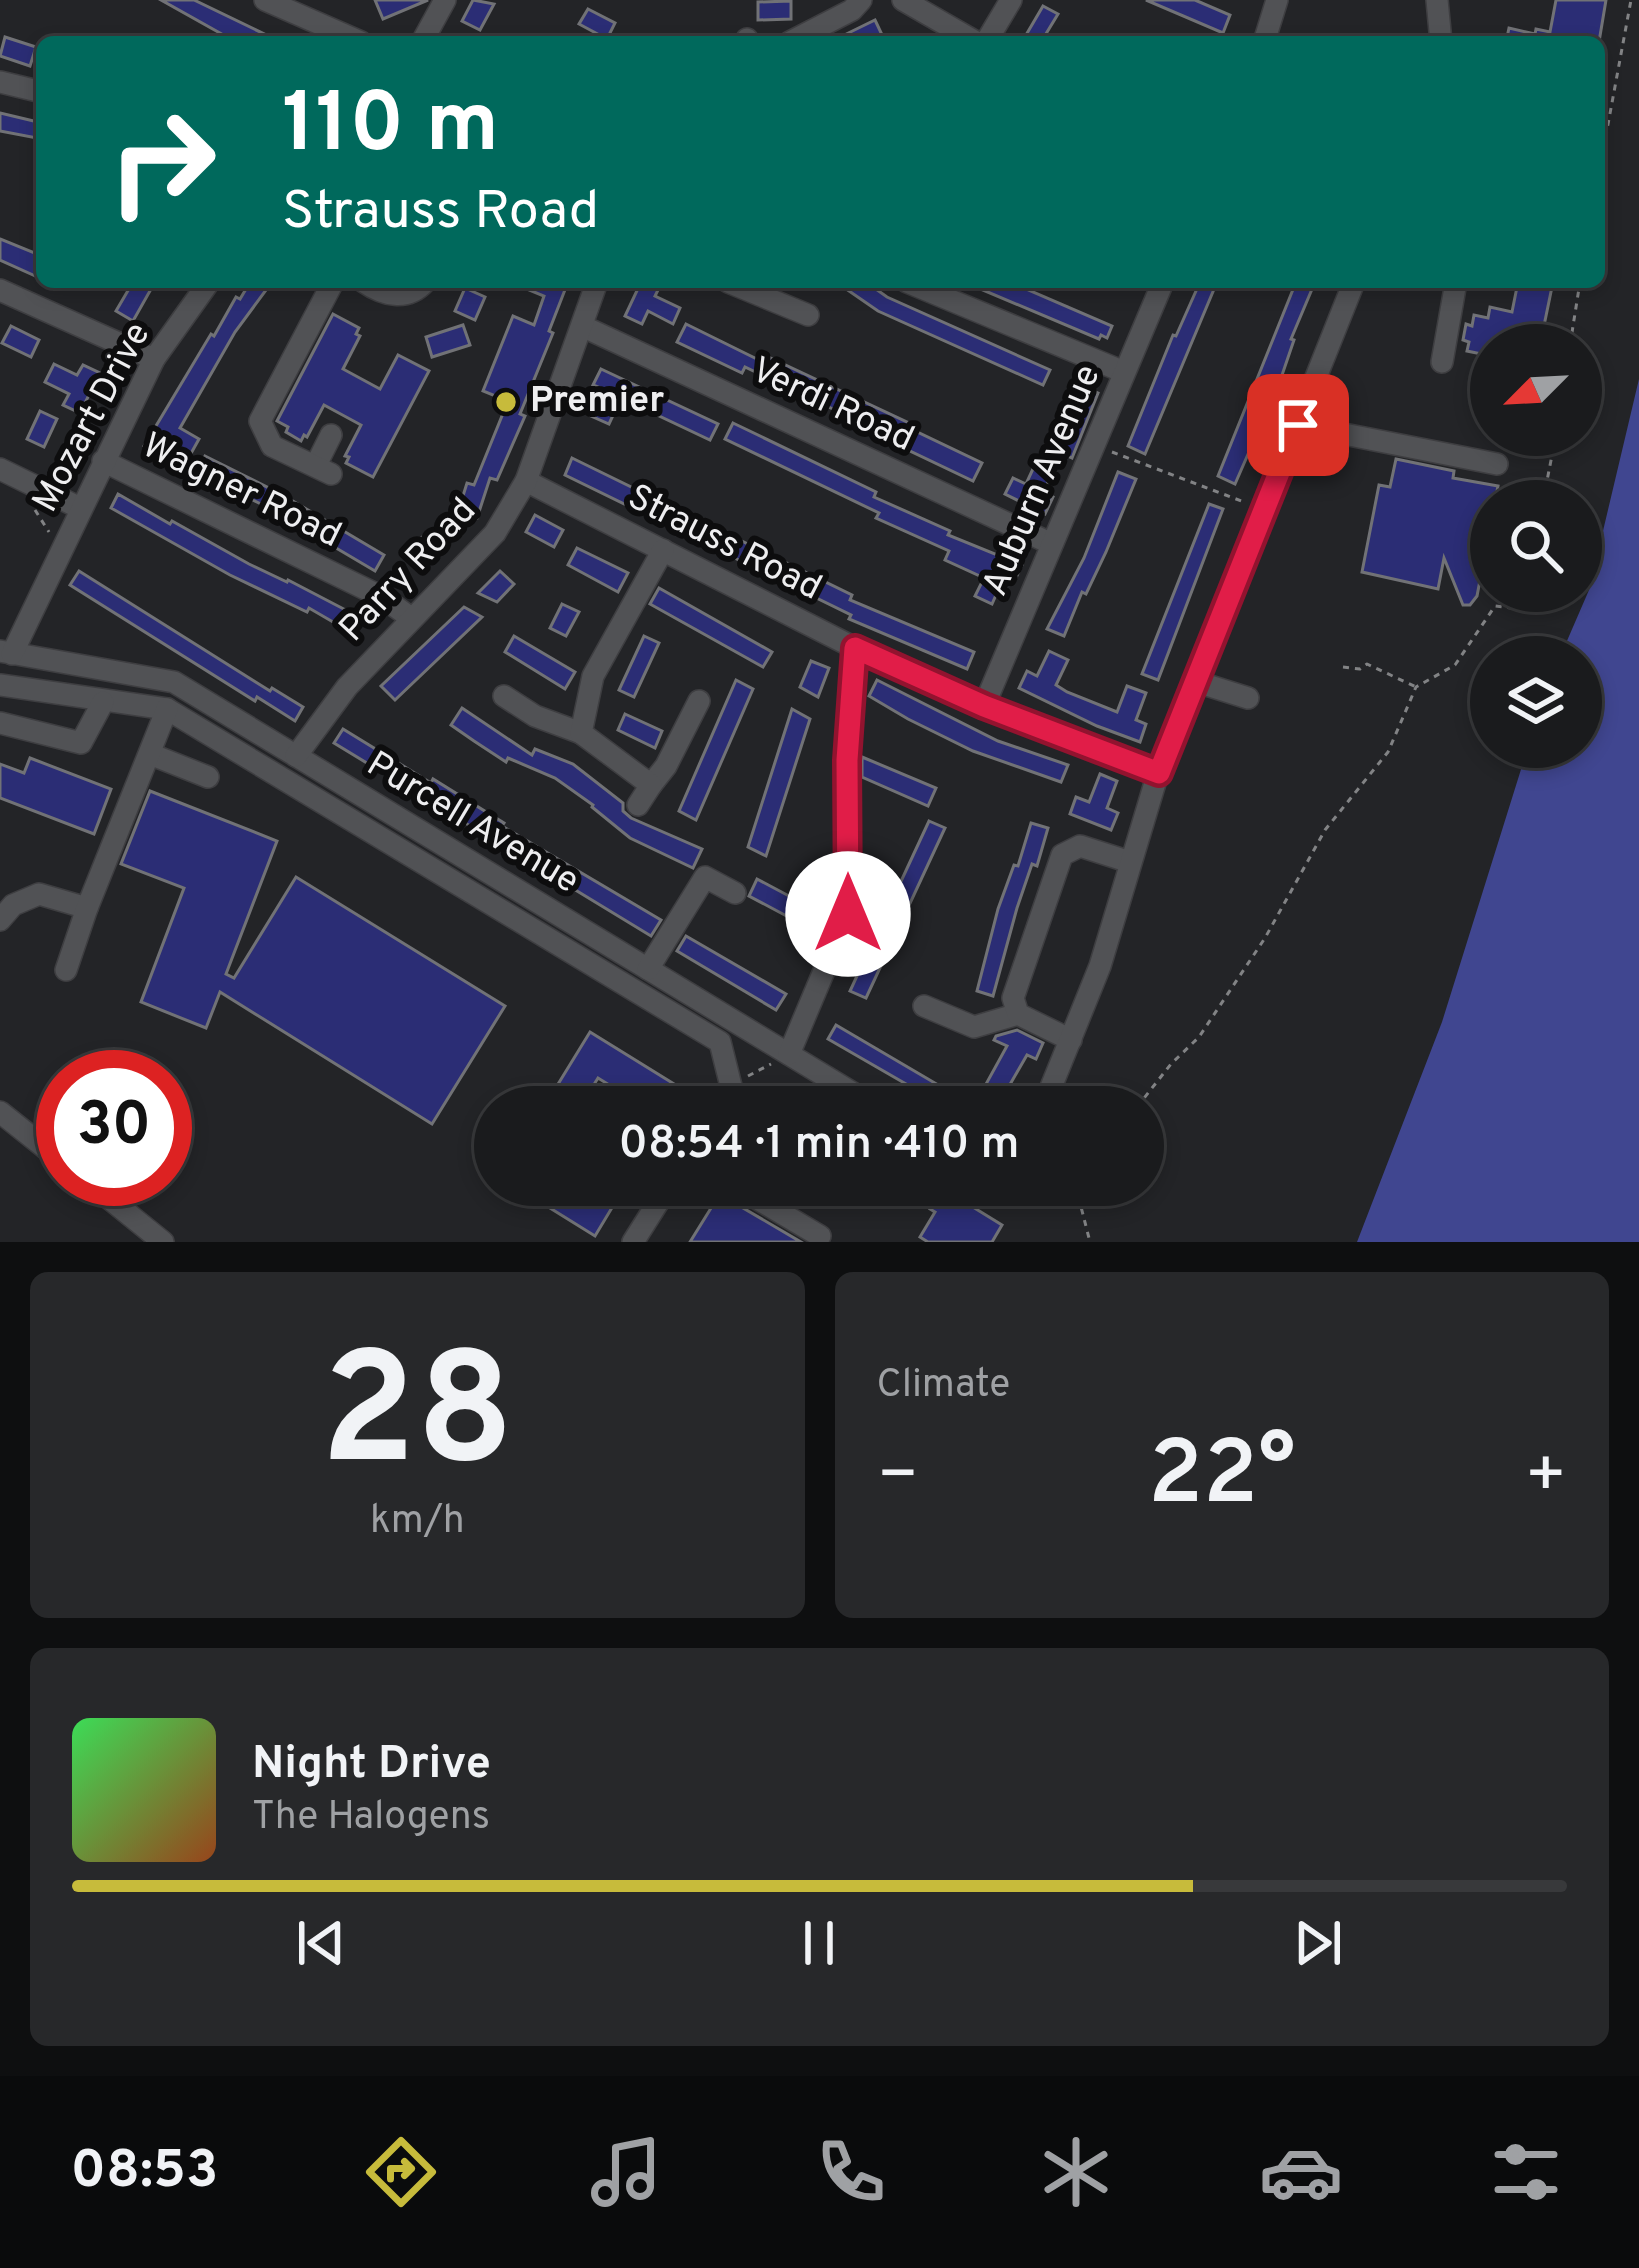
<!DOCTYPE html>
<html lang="en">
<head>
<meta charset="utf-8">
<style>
  :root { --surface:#1a1b1d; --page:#27282a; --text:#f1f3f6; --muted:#9fa1a4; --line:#38393b; --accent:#c7bb3b }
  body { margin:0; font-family:Overpass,sans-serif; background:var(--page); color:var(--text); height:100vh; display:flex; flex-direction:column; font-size:45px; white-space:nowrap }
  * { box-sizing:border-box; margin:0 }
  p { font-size:39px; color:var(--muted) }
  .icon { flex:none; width:66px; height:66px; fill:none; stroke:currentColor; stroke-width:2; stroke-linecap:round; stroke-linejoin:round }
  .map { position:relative; height:1242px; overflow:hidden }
  .sheet { display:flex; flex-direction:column; gap:30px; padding:30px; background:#0e0f10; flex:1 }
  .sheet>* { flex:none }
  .hud { position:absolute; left:36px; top:36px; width:1569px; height:252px; border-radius:18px; box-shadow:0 6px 18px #0003,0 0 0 3px var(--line); background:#00695c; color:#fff; overflow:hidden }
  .needle { width:78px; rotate:246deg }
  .tools { position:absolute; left:1470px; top:324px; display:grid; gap:24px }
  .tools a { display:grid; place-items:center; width:132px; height:132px; border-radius:50%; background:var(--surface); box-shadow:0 6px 18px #0003,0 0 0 3px var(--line); font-size:60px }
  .speed { position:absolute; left:36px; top:1050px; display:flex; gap:24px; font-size:60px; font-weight:700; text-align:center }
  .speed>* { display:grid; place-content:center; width:156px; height:156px; border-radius:50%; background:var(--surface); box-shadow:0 6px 18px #0003,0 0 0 3px var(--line); line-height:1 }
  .speed .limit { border:18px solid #d22; background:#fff; color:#111 }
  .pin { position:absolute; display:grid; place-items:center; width:102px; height:102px; color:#fff; margin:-51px; border-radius:24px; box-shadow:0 6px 18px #0006 }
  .me { position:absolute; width:132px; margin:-66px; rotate:0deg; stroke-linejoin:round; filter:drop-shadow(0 0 9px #0008) }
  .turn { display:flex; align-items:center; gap:42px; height:252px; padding:0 48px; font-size:54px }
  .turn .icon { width:156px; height:156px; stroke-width:2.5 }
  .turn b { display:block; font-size:84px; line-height:102px }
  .big { font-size:90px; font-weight:600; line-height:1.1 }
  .sheet .card { flex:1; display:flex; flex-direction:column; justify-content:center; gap:18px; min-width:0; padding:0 42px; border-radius:18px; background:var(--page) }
  .sheet .dial { align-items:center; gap:0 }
  .dial b { font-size:156px; line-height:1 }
  .song { display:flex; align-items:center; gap:36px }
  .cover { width:144px; height:144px; border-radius:18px; background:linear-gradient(135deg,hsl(130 70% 55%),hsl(20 70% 35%)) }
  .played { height:12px; border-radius:6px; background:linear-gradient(90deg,var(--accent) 75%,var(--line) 75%) }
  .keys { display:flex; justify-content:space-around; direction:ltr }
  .heat { display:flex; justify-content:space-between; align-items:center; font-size:66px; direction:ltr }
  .sheet .tiles { flex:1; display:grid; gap:30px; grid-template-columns:1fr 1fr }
  .card:last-child { grid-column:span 2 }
  .trip { position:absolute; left:474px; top:1086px; width:690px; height:120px; border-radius:60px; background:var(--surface); box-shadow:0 6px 18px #0003,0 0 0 3px var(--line); font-weight:600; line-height:120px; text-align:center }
  .menu { display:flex; height:192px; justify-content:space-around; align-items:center; background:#0a0b0c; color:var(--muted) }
  .menu .icon { width:84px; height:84px }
  .menu .current { color:var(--accent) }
  .menu b { font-size:54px; color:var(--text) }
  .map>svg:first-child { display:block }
  .water { fill:#404690 }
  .building { fill:#2b2d75; stroke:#717276; stroke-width:3 }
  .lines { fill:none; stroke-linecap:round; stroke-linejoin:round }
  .minor-casing { stroke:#3e3e41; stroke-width:24 }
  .path { stroke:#828385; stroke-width:3; stroke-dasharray:6 6; stroke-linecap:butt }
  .minor { stroke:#515255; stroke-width:21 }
  .route-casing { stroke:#92132f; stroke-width:30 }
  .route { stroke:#e11d48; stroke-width:21 }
  .poi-dot { fill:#c7bb3b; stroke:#0d0d0e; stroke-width:4.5 }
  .labels { text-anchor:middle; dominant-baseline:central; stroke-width:12; stroke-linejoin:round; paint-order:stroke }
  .poi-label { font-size:36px; font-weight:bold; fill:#eeeef0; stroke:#0d0d0e; text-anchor:start }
  .street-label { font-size:36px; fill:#eeeef0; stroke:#0d0d0e }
</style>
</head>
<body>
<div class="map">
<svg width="1639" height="1242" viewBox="0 0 1639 1242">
  <rect width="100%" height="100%" fill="#232427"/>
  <polygon class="water" points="1639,379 1639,1242 1357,1242 1442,1022 1528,747 1581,747 1581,657 1560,657 1589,590"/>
  <g class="building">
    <polygon points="161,0 194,0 281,42 236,42"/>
    <polygon points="375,0 428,0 383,19"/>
    <polygon points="473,0 494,4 480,30 462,21"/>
    <polygon points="1146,0 1195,0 1230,15 1223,33"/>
    <polygon points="1556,0 1606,0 1599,42 1506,42 1509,28 1535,34 1536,29 1550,32"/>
    <polygon points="791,1 791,19 758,20 758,2"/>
    <polygon points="1043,6 1058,14 1041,42 1037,42 1026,35"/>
    <polygon points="588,9 615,23 607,39 579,24"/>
    <polygon points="875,20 884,39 877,42 830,42"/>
    <polygon points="5,37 36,47 30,66 0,56"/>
    <polygon points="0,113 42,123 42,139 0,131"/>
    <polygon points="0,239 42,256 42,279 0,260"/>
    <polygon points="133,282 155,282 133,321 116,311"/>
    <polygon points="234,282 272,282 235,332 180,428 199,439 189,457 166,444 160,455 144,446 211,334 214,336 236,297 240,299 246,289"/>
    <polygon points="510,282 568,282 549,331 553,333 520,414 525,416 497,480 490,478 477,518 458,512 467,483 474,485 508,401 483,391 513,316 534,325 544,296"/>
    <polygon points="641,282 662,282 655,296 680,308 673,324 648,311 642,324 625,316"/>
    <polygon points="836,282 866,282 887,297 1050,370 1043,385 878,311"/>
    <polygon points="964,282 1010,282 1112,326 1107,338 1101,335 1099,339"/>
    <polygon points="1200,282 1217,282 1145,454 1128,446 1173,335 1176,336"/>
    <polygon points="1296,282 1315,282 1291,339 1294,340 1280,381 1235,484 1218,476"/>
    <polygon points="1518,282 1553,282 1540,345 1491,345 1491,356 1467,351 1469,342 1463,340 1466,324 1472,326 1474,315 1488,318 1490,307 1512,312"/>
    <polygon points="465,288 485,297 475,320 455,311"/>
    <polygon points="333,314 359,328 356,334 360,336 343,369 380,389 398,355 429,371 373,477 346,463 349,457 345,456 361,425 324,405 307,437 304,435 301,441 286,432 288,427 277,421"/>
    <polygon points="686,324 761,361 764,355 909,423 907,427 982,463 973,481 908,450 910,446 745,367 742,373 677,342"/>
    <polygon points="463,325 470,345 432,357 426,337"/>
    <polygon points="11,326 39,340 31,357 2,343"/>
    <polygon points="54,364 77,375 83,365 100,373 80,413 63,405 69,394 45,382"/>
    <polygon points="601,369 718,424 710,440 621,398 609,424 591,416 603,389 593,385"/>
    <polygon points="1080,385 1098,393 1072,458 1054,450"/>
    <polygon points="40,411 57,419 44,447 27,439"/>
    <polygon points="733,423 876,492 874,497 950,531 948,535 1022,565 1014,582 1004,577 992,604 975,596 984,578 945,560 949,551 876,518 879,513 725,439"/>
    <polygon points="205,456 281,494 384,555 375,571 265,506 196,472"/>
    <polygon points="572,458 852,595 850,600 974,652 967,669 849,619 851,615 565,475"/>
    <polygon points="1038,458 1056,466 1043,492 1053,497 1045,514 1005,494 1013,478 1026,484"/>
    <polygon points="1396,459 1454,471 1453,478 1498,486 1495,501 1491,501 1491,522 1477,596 1470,605 1463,605 1444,558 1438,589 1362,572 1379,485 1390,487"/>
    <polygon points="1118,472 1136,479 1106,552 1086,594 1082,592 1064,636 1047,629 1084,558"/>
    <polygon points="118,494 170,524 172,521 249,564 287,582 288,580 361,618 352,633 309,608 307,612 230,575 111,508"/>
    <polygon points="1209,504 1223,509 1158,680 1142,674"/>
    <polygon points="535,515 563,530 554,547 526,532"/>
    <polygon points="432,529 445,543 422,563 409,548"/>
    <polygon points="577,548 628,573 618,592 568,565"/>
    <polygon points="79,571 270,691 272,688 303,707 295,721 257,697 255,701 70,585"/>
    <polygon points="500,571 514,584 497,602 478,593"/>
    <polygon points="659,588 772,652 763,667 650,604"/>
    <polygon points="562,604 579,612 566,636 550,628"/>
    <polygon points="464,607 482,617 395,700 381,686"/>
    <polygon points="514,636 575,672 565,689 505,652"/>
    <polygon points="644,636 659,643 634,697 619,690"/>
    <polygon points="1049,651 1068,660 1056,685 1067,692 1117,712 1127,686 1146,693 1136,720 1146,724 1140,742 1097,726 1019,688 1027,671 1037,676"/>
    <polygon points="811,661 829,668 818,697 800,687"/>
    <polygon points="736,680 753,689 696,820 679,811"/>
    <polygon points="877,680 998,741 1068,765 1061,782 973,751 908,719 869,696"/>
    <polygon points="462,708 532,755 535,749 573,764 623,803 623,811 631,818 702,849 693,868 630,838 592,807 593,805 555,778 508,758 506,762 474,741 451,725"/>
    <polygon points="792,709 810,719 766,856 748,847"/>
    <polygon points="625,714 662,731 655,748 618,730"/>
    <polygon points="343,729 431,783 433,779 504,823 502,826 661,920 651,936 334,743"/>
    <polygon points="862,757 936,788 928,806 862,777"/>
    <polygon points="30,758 111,789 94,834 0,798 0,764 24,773"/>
    <polygon points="1100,774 1117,781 1107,808 1118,813 1111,830 1070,814 1076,797 1089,802"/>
    <polygon points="150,791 277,841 226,974 234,978 296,877 505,1006 432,1124 220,992 206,1028 141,1002 184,888 121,864"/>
    <polygon points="929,821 945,828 866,998 850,991"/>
    <polygon points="1031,823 1048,828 1037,866 1032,864 1017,908 993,996 977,991 998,909 1014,865 1018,866"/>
    <polygon points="757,879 821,913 811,929 749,896"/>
    <polygon points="686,936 786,994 776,1010 677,951"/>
    <polygon points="836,1025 974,1106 1007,1046 994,1040 996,1036 1017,1030 1043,1043 1036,1059 1027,1055 997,1107 946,1107 828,1039"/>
    <polygon points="590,1032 687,1092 678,1107 645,1107 598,1078 580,1107 544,1107"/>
    <polygon points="513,1185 601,1185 619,1196 595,1236"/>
    <polygon points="942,1188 1002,1225 992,1242 928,1242 920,1237 935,1212 930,1209"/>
    <polygon points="721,1192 726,1198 801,1242 690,1242"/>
  </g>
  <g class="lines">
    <defs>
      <g id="minor">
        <polyline points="265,0 361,42"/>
        <polyline points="903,0 976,42"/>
        <polyline points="1437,0 1441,42"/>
        <polyline points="747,39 749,42"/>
        <polyline points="422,42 445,0"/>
        <polyline points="790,42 852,10 861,0"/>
        <polyline points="986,42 1011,0"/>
        <polyline points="1264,42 1277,0"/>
        <polyline points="0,82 42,92"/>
        <path d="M364,282c19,13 43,20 61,0"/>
        <polyline points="728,282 808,315"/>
        <polyline points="907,282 1124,372"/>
        <polyline points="0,290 154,359"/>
        <polyline points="584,327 1052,544"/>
        <polyline points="1442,362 1456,282"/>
        <polyline points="1298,425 1497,464"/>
        <polyline points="103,461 382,597 411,618"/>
        <polyline points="316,465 331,435"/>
        <polyline points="0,469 80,508"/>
        <polyline points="331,474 272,446 260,421 333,282"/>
        <polyline points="526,481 855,648 984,706 1158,773"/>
        <polyline points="0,651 174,682 876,1107"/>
        <polyline points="12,654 154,359 209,282"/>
        <polyline points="1194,681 1248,698"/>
        <polyline points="0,685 167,709 720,1042 731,1086 717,1107"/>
        <polyline points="504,696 535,716 581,733"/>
        <polyline points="984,706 1163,282"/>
        <polyline points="0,723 81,743 103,702"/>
        <polyline points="150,754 208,777"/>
        <polyline points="296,756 347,687 495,533 526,481 597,282"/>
        <polyline points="651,785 666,766 699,701"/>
        <polyline points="638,805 651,785 581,733 593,676 663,550"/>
        <polyline points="0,920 13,905 39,894 87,908"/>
        <polyline points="648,969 705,877 735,893"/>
        <polyline points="66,970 87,908 167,709"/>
        <polyline points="924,1006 974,1027 1018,1014"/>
        <polyline points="1071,1040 1018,1014 1013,998 1062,855 1080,846 1130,862"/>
        <polyline points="789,1054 848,914 847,760 855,648"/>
        <polyline points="1043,1107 1100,966 1158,773 1354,282"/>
        <polyline points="0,1112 63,1162"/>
        <polyline points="85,1179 163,1242"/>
        <polyline points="734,1185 820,1236"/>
        <polyline points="633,1242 669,1185"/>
      </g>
    </defs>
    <use href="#minor" class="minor-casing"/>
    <g class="path">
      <polyline points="1599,173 1631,0"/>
      <polyline points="1570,345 1580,282"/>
      <polyline points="114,363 117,389"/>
      <polyline points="1112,452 1244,502"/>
      <polyline points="48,472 80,467"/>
      <polyline points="1543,501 1556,435"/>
      <polyline points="35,510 49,532"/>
      <polyline points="1343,667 1360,669 1367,664 1416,687"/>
      <polyline points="748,1076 771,1064"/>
      <polyline points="1137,1107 1171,1064 1199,1037 1265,938 1325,830 1388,752 1416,687 1455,665 1495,606 1520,609 1524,591"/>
      <polyline points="1081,1185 1079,1199 1090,1242"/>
    </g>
    <use href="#minor" class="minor"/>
  </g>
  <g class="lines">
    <defs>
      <polyline id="route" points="848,914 847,760 855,648 984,706 1159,773 1298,425"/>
    </defs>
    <use href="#route" class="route-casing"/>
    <use href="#route" class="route"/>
  </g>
  <circle class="poi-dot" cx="506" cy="402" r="12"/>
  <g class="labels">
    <g class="poi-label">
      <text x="530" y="402">Premier</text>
    </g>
    <g class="street-label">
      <text transform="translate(832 406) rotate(25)">Verdi Road</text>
      <text transform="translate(93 418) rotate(-62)">Mozart Drive</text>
      <text transform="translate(1043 481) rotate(-67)">Auburn Avenue</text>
      <text transform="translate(241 492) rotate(26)">Wagner Road</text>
      <text transform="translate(724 544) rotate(27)">Strauss Road</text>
      <text transform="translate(409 571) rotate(-47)">Parry Road</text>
      <text transform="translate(472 824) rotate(31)">Purcell Avenue</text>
    </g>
  </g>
</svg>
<div class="tools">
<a><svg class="needle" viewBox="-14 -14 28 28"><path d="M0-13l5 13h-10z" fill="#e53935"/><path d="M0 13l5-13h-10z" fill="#9fa1a4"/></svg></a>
<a><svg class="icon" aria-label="search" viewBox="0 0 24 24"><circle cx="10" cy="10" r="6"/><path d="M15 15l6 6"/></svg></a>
<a><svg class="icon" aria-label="layers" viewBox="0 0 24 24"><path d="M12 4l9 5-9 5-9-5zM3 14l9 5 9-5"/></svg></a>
</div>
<div class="speed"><div class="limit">30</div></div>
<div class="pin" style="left:1298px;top:425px;background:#d93025"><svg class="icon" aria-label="arrive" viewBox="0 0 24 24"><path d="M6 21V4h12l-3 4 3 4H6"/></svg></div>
<svg class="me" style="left:848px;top:914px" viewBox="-20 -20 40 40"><circle r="19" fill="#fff"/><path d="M0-13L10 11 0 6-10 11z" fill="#e11d48"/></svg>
<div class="trip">08:54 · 1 min · 410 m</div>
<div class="hud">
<div class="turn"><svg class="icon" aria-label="right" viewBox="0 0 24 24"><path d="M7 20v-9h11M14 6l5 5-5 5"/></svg><div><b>110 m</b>Strauss Road</div></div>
</div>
</div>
<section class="sheet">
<div class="tiles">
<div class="card dial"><b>28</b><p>km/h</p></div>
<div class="card"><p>Climate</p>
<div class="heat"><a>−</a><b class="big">22°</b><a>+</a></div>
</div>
<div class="card">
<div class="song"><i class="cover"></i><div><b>Night Drive</b><p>The Halogens</p></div></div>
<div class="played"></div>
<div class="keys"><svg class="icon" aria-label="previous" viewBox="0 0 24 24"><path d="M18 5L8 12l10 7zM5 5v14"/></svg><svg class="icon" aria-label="pause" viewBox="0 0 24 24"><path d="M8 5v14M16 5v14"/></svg><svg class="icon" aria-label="next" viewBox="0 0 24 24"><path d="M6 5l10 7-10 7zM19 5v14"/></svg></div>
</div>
</div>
</section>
<nav class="menu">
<b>08:53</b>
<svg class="icon current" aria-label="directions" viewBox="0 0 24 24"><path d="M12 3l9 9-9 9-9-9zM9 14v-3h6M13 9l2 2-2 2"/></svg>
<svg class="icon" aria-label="music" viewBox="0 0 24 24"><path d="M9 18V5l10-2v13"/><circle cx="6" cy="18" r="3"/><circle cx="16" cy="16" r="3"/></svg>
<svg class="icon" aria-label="phone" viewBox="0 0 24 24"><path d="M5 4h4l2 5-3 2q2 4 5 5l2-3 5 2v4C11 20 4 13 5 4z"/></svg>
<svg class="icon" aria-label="climate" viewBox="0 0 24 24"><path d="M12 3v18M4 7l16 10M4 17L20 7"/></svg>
<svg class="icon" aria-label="car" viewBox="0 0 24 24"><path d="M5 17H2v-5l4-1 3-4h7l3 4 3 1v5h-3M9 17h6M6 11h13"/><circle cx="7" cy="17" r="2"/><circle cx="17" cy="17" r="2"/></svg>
<svg class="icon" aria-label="filters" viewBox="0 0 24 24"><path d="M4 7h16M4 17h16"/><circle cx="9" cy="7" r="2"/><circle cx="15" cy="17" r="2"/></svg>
</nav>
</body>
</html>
